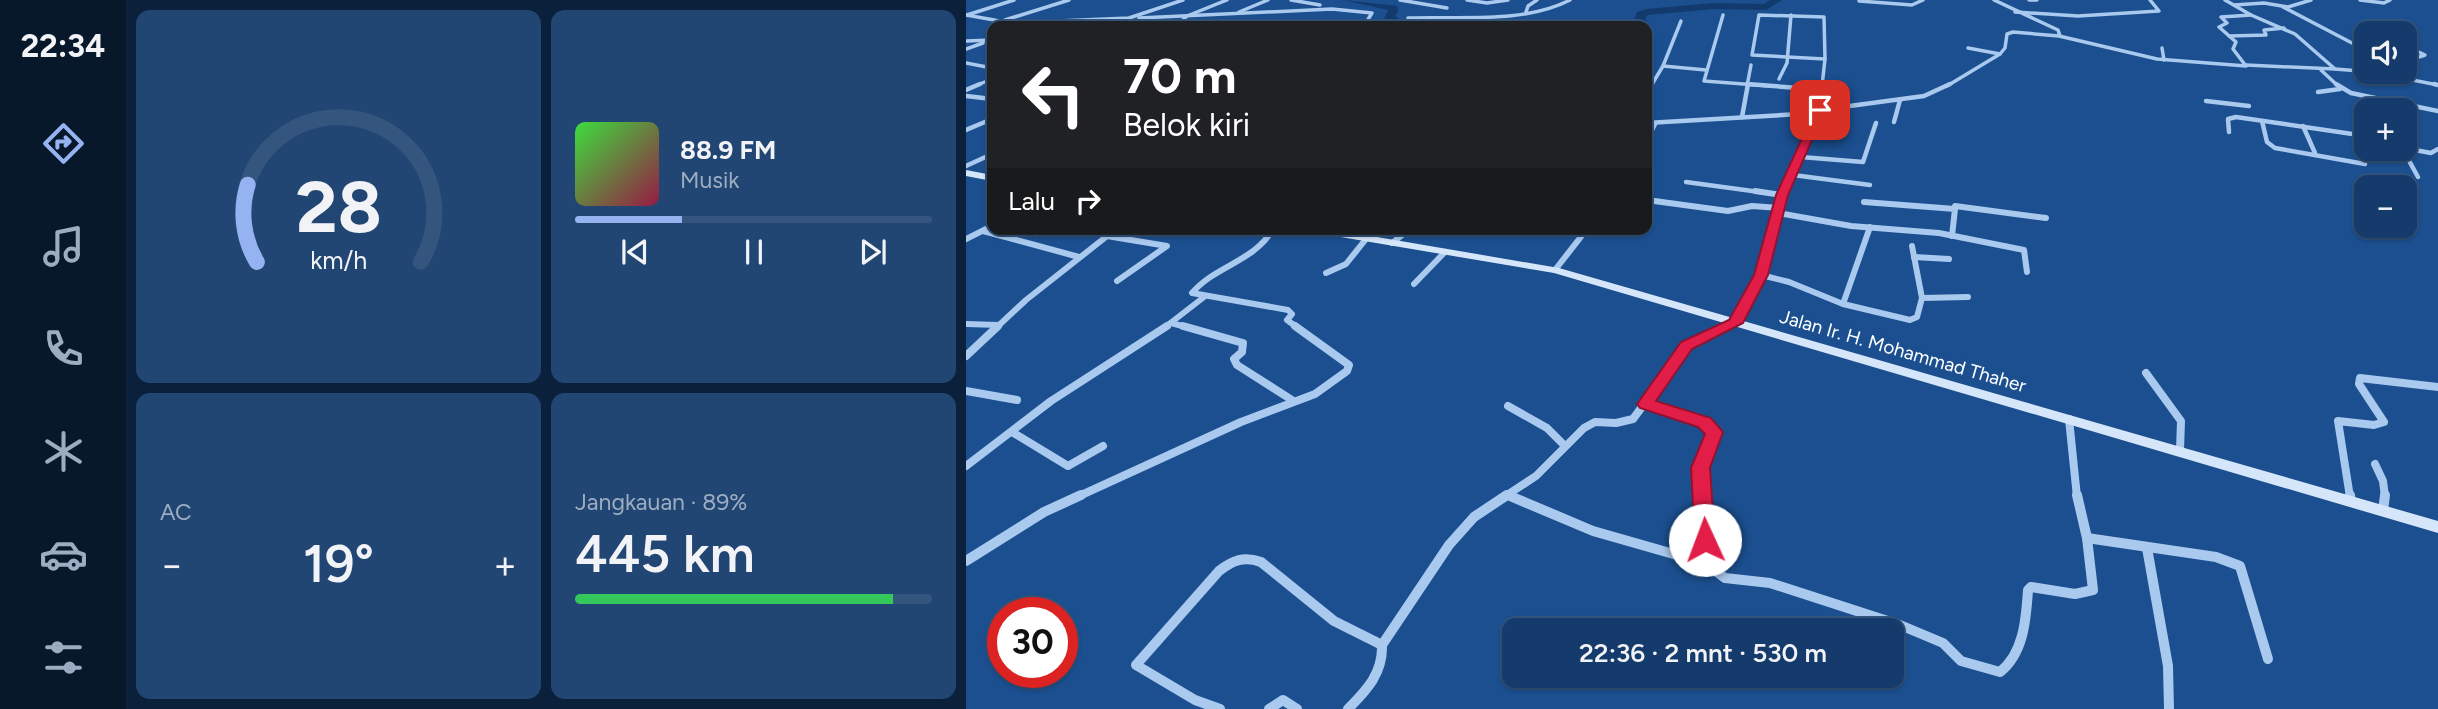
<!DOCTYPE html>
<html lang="id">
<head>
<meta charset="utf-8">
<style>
  :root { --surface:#143b6b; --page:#214673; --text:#f1f3f6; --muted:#9dadc1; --line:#33557e; --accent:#95b2f1 }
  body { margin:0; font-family:Figtree,sans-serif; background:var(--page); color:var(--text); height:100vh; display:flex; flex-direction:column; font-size:26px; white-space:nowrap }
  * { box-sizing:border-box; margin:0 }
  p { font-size:23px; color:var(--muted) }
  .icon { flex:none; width:38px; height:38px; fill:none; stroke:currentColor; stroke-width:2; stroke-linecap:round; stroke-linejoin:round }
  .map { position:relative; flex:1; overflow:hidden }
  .side { display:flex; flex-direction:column; gap:10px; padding:10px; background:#0b203b; width:840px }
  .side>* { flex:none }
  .guide { position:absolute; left:21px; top:21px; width:665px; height:214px; border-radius:14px; box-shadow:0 2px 5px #0004,0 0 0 2px var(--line); background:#202124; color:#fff; overflow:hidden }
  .controls { position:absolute; left:1388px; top:21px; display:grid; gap:14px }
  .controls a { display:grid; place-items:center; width:63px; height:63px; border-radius:14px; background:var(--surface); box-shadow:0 2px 5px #0004,0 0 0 2px var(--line); font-size:35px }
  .speed { position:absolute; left:21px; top:597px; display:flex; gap:14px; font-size:35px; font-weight:700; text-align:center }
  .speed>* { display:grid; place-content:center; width:91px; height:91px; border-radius:50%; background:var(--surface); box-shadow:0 2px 5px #0004,0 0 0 2px var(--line); line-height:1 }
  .speed .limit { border:10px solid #d22; background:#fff; color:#111 }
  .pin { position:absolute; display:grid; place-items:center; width:60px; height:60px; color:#fff; margin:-30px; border-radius:14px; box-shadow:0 4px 10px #0006 }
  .me { position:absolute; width:77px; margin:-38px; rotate:358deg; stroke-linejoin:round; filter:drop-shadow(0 0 5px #0008) }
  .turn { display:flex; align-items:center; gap:24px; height:147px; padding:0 21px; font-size:32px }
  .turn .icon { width:91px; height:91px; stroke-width:2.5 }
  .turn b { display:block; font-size:49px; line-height:60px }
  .then { display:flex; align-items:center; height:66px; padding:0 21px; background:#0003; gap:14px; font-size:26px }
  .big { font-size:52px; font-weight:600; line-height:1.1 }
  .side .widget { flex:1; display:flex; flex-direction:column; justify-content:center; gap:10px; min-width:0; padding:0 24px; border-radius:14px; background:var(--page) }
  .side .dial { align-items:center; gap:0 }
  .dial svg { height:182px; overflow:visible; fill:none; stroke:var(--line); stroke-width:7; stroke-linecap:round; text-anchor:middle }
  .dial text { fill:var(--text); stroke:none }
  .song { display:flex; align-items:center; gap:21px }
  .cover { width:84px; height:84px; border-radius:10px; background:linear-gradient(135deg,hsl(120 70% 55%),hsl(340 70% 35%)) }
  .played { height:7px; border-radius:4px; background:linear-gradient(90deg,var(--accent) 30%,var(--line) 30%) }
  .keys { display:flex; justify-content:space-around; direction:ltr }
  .heat { display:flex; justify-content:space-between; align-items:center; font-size:38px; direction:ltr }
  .charge { height:10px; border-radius:5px; background:linear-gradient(90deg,#34c759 89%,var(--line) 0) }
  .side .tiles { flex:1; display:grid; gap:10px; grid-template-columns:repeat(2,1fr) }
  .trip { position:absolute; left:536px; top:618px; width:402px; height:70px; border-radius:14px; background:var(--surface); box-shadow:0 2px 5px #0004,0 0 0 2px var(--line); font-weight:600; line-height:70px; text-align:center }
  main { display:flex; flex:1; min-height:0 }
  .tab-bar { display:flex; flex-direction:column; width:126px; justify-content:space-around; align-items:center; background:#08182b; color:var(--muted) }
  .tab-bar .icon { width:49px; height:49px }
  .tab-bar .selected { color:var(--accent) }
  .tab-bar b { font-size:32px; color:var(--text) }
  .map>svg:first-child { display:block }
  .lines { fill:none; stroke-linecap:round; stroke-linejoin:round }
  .river { fill:#123a6d; fill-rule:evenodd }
  .minor-far4 { stroke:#a9c9ee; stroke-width:3.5 }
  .minor-far3 { stroke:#a9c9ee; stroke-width:4.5 }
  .minor-far2 { stroke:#a9c9ee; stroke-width:6 }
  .minor-far1 { stroke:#a9c9ee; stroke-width:8 }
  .minor { stroke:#a9c9ee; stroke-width:10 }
  .secondary { fill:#d6e6fa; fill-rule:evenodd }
  .wall { fill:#245895 }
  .shaded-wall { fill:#1d4779 }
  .route { fill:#e11d48; stroke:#92132f; stroke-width:2 }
  .labels { text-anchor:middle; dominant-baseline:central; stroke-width:7; stroke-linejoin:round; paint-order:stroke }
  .street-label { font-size:19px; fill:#fff; stroke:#1b4f8f }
</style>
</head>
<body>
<main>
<nav class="tab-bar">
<b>22:34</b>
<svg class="icon selected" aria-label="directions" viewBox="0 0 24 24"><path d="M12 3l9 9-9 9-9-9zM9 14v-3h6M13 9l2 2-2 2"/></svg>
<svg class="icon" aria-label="music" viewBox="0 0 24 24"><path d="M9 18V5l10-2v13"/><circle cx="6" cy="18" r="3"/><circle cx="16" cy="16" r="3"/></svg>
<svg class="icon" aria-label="phone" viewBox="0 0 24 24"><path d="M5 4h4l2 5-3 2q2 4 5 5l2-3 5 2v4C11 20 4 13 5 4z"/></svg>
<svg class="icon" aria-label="climate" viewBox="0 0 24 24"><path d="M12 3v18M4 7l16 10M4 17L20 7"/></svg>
<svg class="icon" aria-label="car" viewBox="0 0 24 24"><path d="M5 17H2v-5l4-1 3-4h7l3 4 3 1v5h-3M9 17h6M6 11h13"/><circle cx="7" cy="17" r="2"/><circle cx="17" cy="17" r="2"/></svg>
<svg class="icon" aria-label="filters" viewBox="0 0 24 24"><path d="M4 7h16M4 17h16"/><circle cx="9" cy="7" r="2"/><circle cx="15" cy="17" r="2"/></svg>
</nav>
<section class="side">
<div class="tiles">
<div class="widget dial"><svg viewBox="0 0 100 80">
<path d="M14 69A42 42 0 1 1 86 69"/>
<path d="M14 69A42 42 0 0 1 10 35" stroke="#95b2f1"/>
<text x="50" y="56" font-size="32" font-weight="700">28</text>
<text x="50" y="72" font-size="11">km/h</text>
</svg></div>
<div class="widget">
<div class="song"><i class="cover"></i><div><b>88.9 FM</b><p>Musik</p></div></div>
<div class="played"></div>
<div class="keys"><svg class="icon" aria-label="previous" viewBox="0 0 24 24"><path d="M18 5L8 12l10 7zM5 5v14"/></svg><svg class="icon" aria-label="pause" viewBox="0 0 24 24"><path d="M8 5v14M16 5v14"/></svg><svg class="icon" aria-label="next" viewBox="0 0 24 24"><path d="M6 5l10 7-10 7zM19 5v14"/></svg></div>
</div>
<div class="widget"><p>AC</p>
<div class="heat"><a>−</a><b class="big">19°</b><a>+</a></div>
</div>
<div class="widget"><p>Jangkauan · 89%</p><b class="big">445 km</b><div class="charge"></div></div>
</div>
</section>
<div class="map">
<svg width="1472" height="709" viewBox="0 0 1472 709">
  <rect width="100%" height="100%" fill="#1b4f8f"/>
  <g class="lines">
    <g class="river">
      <polygon points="377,0 431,6 432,12 429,16 443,26 431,26 418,19 422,10"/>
      <polygon points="804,0 816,0 800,10 747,9 682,15 679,19 685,26 681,29 668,20 671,12 681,9 747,3 798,4"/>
    </g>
    <g class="minor-far4">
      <polyline points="325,0 354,5"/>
      <polyline points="434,0 481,8"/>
      <polyline points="501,0 521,3 542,0"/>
      <polyline points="1028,0 1092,30 1094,36"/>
      <polyline points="1063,0 1071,0"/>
      <polyline points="1394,0 1418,3 1424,0"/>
      <polyline points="893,1 946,5 957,0"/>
      <polyline points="1268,5 1298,3 1322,7 1345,0"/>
      <polyline points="1317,7 1386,43 1400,45"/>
      <polyline points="273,12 302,0"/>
      <polyline points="560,12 562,6 571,0"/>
      <polyline points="1049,12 1112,16 1193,11 1184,0"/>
      <polyline points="0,15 45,23 163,18 217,0"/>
      <polyline points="1,15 48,0"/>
      <polyline points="757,15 738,81 804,86"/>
      <polygon points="793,15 858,17 859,59 786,55"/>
      <polyline points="173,18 366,9 406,13 401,21"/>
      <path d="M442,18c51,-2 116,6 162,-18"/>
      <polyline points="39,20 103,0"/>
      <polyline points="715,21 697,66 740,70"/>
      <polyline points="210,26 221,16 261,0"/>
      <polyline points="329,26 411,21"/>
      <polyline points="1263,36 1300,35 1298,30 1318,28"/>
      <polyline points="0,41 26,40"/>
      <polyline points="1438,45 1459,55 1438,62"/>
      <polyline points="1002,48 1034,54"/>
      <polyline points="1196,48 1198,60"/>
      <polyline points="0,49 17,43"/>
      <polyline points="0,63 26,68"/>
      <polyline points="1280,65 1369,69 1329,34 1285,15"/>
      <polyline points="1369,69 1406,72 1472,85"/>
      <polyline points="1355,70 1372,86"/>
      <polyline points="813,79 821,63 825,15"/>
      <polyline points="9,86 26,79"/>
      <polyline points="685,86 697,66"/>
      <polyline points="781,86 785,65"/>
      <polyline points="856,86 859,59"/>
      <polyline points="981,86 1034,54 1039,48 1041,34 1047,32 1093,36 1191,59 1280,66 1267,49 1270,42 1253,27 1261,23 1255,17 1285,15 1259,0"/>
    </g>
    <g class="minor-far3">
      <polyline points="781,84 857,90"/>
      <polyline points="1370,84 1385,93 1472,111"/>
      <polyline points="1468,84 1472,85"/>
      <polyline points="0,90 14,84"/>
      <polyline points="683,90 686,84"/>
      <polyline points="1352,92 1374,89"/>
      <polyline points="0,96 26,99"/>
      <polyline points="1240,101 1283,106"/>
      <polyline points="854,110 857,84"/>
      <polyline points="776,117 782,84"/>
      <polyline points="1296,121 1301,142 1309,148 1399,164"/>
      <polyline points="928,122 934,100"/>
      <polyline points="681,123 852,113"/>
      <polyline points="1337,126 1349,153"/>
      <polyline points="0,130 26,119"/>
      <polyline points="1263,132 1262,119 1270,117 1400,136"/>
      <polyline points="681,140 689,124"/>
      <polyline points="1438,148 1465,153 1472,149"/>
      <polyline points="1442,149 1441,157 1452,177"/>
      <polyline points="835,157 897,162 910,123"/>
      <polyline points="0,166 26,154"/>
      <polyline points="827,175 904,185"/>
      <polyline points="720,182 801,193"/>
      <polyline points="817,193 854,110 958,96 984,84"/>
    </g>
    <g class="minor-far2">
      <polyline points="789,191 816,195"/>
      <polyline points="681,200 762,211 786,206 814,208"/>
      <polyline points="898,202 989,209 986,236"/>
      <polyline points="989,206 1080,218"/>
      <polyline points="812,213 885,226 973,233 1058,250 1061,272"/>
      <polyline points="904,227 877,304 944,320 951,317 956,298 1002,297"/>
      <path d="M307,229c-19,33 -57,36 -81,64l96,17 4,4 -5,6 11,8"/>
      <polyline points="17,231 113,257"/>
      <polyline points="141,236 201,246 151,281"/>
      <polyline points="0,239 26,226"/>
      <polyline points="426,243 444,229"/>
      <polyline points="946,246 956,298"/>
      <polyline points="948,257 983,259"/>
      <polyline points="589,270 621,229"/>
      <polyline points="360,273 380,264 400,239"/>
      <polyline points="795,275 823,282 877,304"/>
      <polyline points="448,284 479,252"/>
      <polyline points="205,323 224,328"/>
      <polyline points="0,324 33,325"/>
      <polyline points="30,328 60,300 150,229"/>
      <polyline points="198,328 238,297"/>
      <path d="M759,328c36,-17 45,-102 59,-137"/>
    </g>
    <g class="minor-far1">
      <polyline points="217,326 277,343 276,352 268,359 271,365 326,400"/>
      <polyline points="0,356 32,326"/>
      <polyline points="1180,373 1215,421 1214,450"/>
      <polyline points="0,391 51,400"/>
      <polyline points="680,404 738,422 748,432 734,468 736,497"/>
      <polyline points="542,406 581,428 598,445"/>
      <polyline points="1103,419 1111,497"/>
      <polyline points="46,432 102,466 137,446"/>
      <polyline points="1409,464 1417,481 1419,497"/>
      <polyline points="0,466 85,401 201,326"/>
      <polyline points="111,497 275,422 349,394 381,371 383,365 329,326"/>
      <polyline points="538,497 570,476 618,428 629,422 650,423 667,419 721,346 763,326"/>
      <polyline points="1384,497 1372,421 1408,425 1418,422 1393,384 1394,378 1472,387"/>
    </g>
    <g class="minor">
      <polyline points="735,495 739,563"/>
      <polyline points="1384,495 1385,501"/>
      <path d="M544,496l83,35 112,32 20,15 45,5 130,42 43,18 18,18 39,11c24,-19 26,-53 28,-82l3,-3 44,7 18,-4 -6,-52 -10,-43"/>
      <polyline points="1417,511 1419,495"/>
      <polyline points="1121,538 1250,557 1274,566 1302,659"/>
      <polyline points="1181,548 1202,666 1203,709"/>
      <polyline points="0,561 78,512 115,495"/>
      <path d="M254,709l-25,-9 -59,-35 83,-94c14,-11 25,-15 42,-9l73,59 48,24"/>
      <polyline points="303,709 317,700 331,709"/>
      <path d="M382,709c19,-19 35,-36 34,-64l67,-100 25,-28 33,-22"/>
    </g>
    <g class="secondary">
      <polygon points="0,170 26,175 26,181 0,176"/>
      <polygon points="340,229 364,229 593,268 1472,521 1472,533 588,273 345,232"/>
    </g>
  </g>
  <polygon class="wall" points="54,229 91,229 72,239"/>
  <polygon class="shaded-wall" points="66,229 91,229 72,239"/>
  <polygon class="route" points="854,107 859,110 822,195 802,275 777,323 726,349 690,401 745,418 757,432 744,468 749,540 746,546 732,546 729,540 725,468 739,434 732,427 674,408 671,404 715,342 763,320 788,275 810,195 849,110"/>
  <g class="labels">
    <g class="street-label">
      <text transform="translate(937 351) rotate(16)">Jalan Ir. H. Mohammad Thaher</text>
    </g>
  </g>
</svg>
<div class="controls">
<a><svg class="icon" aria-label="sound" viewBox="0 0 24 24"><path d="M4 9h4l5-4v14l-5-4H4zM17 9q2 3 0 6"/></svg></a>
<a>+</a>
<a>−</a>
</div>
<div class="speed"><div class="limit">30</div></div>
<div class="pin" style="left:854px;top:110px;background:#d93025"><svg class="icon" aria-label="arrive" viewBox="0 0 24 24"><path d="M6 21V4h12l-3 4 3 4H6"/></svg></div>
<svg class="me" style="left:739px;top:540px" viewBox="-20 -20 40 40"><circle r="19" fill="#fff"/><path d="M0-13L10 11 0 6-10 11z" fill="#e11d48"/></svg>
<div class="trip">22:36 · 2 mnt · 530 m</div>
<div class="guide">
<div class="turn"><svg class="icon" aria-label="left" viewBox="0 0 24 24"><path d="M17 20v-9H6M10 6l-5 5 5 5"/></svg><div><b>70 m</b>Belok kiri</div></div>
<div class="then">Lalu<svg class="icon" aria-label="right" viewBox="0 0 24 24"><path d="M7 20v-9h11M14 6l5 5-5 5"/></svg></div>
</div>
</div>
</main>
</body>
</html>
